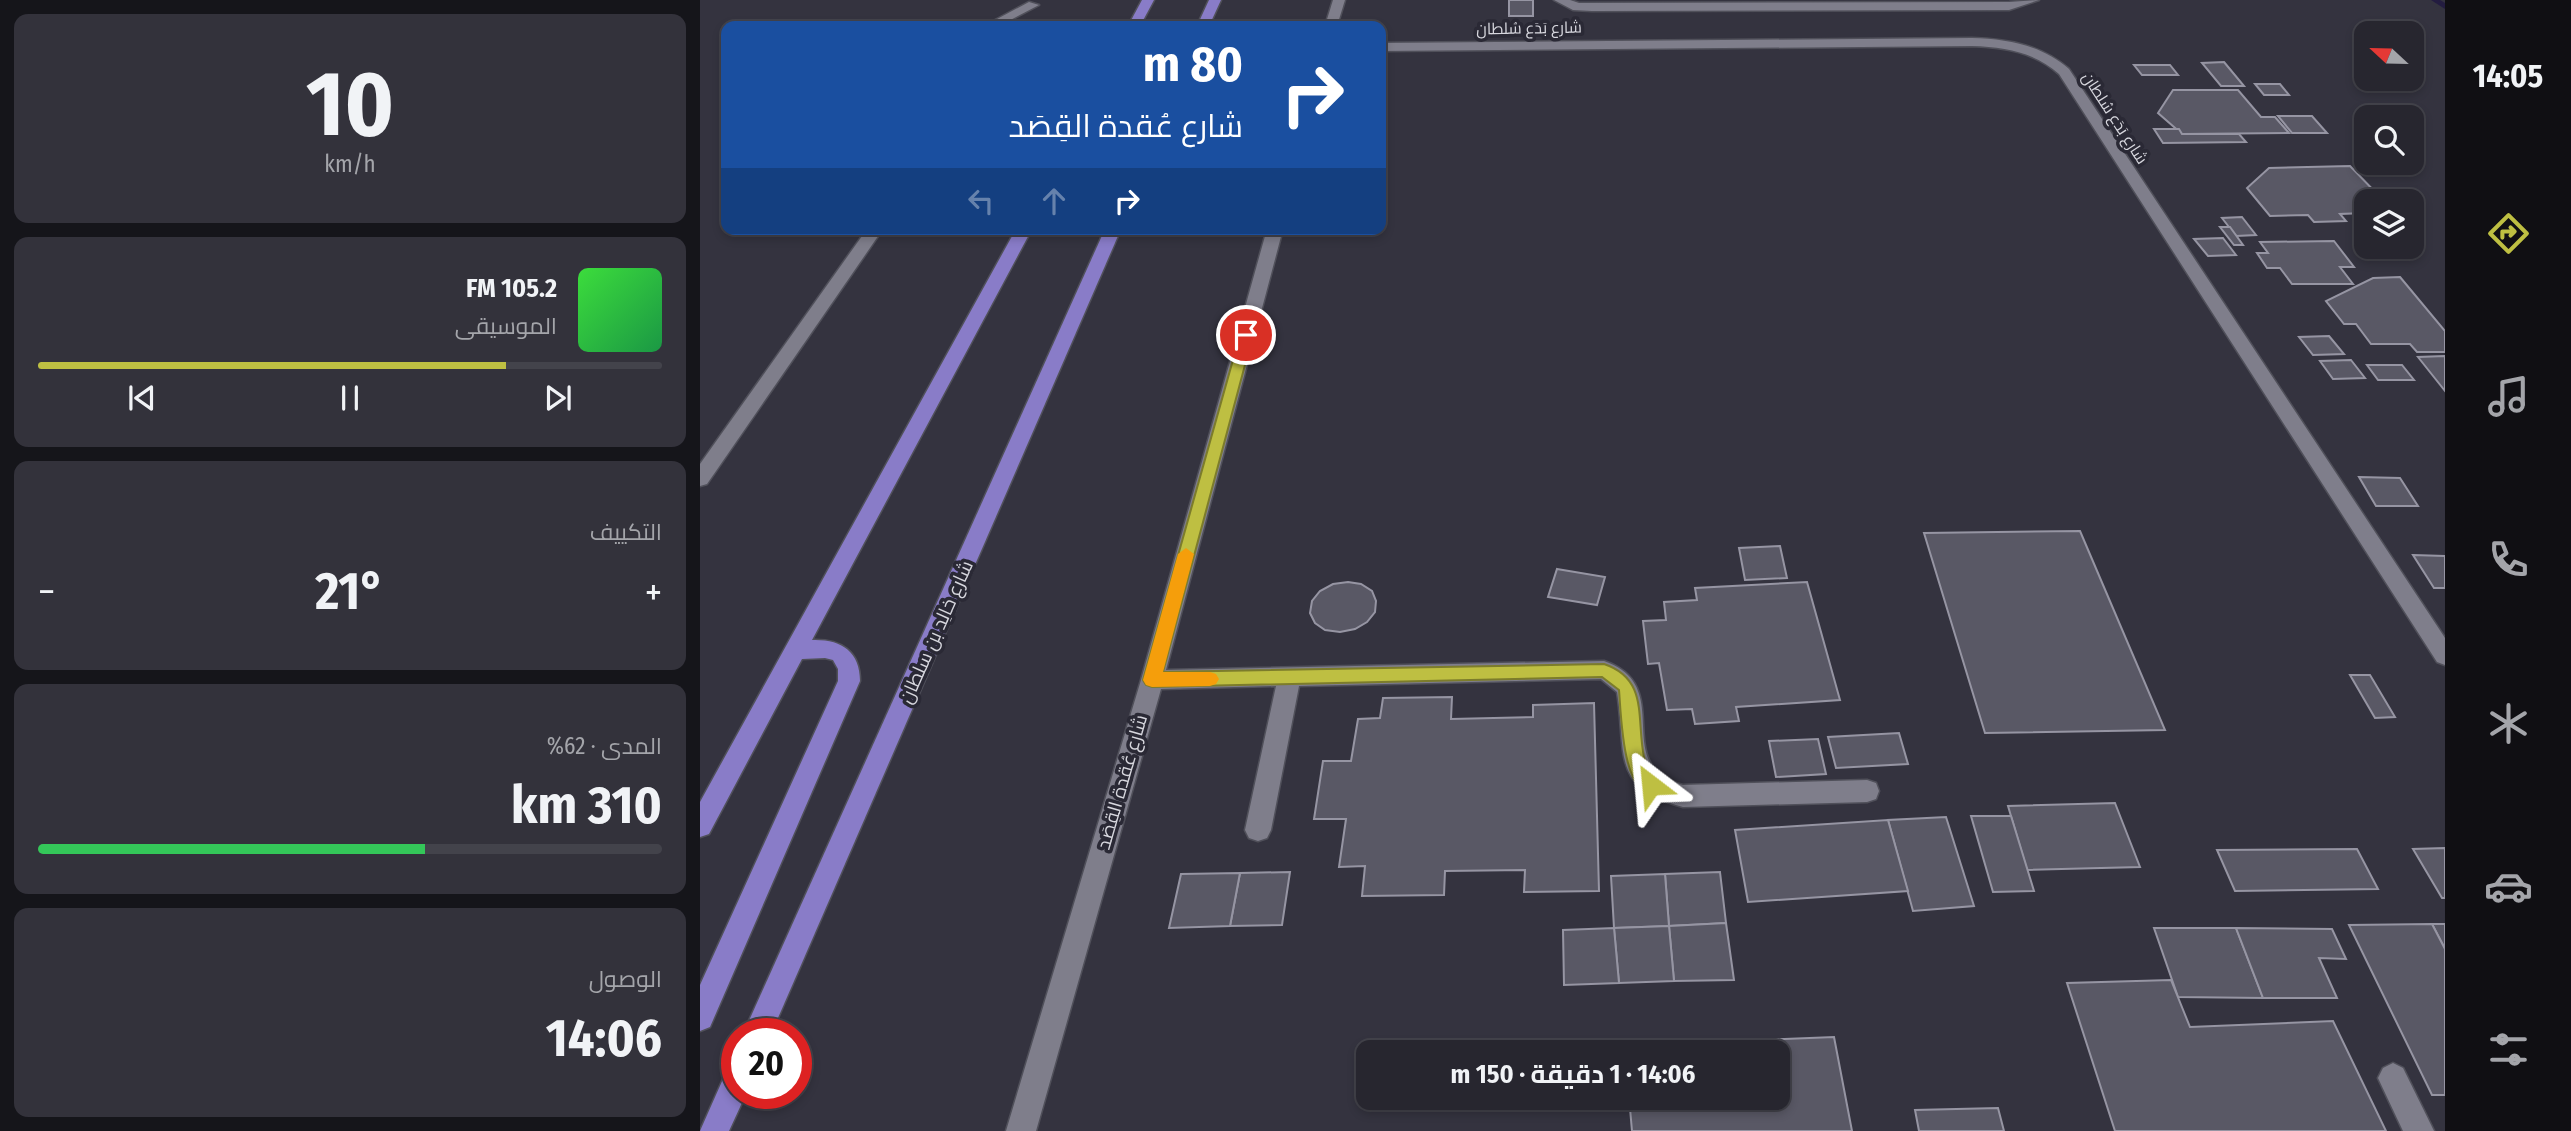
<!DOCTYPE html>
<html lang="ar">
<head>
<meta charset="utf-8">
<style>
  :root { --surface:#27262f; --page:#33323b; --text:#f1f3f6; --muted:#a4a5aa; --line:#43434b; --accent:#bebf42 }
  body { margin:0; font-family:"Fira Sans Condensed",Cairo,sans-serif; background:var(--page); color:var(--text); direction:rtl; height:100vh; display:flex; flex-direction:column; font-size:26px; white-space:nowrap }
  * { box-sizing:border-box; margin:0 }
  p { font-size:23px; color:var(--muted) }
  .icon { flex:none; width:38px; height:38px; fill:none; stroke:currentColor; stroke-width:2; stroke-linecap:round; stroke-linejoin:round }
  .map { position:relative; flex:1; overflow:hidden; direction:ltr }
  .sheet { display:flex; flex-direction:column; gap:14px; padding:14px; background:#15151a; width:700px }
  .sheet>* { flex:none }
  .guide { position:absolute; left:21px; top:21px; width:665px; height:214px; border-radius:14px; box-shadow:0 4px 10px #0003,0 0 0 2px var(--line); direction:rtl; background:#1a4fa0; color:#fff; overflow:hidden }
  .needle { width:46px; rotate:292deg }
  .controls { position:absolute; left:1654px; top:21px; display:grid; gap:14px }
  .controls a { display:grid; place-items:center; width:70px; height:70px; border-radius:14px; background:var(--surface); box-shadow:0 4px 10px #0003,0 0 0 2px var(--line); font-size:35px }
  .speed { position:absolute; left:21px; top:1018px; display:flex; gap:14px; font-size:35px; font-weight:700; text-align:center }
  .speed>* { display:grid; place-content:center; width:91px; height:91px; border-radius:50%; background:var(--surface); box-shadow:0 4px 10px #0003,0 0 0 2px var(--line); line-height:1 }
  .speed .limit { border:10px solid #d22; background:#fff; color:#111 }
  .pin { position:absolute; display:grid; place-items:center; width:60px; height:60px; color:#fff; margin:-30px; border:4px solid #fff; border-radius:50%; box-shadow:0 2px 7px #0007 }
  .me { position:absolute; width:77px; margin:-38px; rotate:331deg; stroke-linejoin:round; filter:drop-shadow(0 0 5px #0008) }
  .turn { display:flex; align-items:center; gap:24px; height:147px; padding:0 28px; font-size:32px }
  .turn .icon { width:91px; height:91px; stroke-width:2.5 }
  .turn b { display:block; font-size:49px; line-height:60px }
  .lanes { display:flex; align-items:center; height:66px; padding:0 28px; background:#0003; justify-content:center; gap:35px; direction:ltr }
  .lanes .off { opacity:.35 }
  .big { font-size:52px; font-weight:700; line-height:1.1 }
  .sheet .card { flex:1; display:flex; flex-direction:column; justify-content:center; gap:10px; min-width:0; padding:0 24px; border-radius:14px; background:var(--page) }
  .sheet .dial { align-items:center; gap:0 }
  .dial b { font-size:91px; line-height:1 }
  .song { display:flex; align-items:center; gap:21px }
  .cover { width:84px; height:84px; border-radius:10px; background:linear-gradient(135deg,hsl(120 70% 55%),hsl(140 70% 35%)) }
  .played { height:7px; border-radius:4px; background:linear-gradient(90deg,var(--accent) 75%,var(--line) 75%) }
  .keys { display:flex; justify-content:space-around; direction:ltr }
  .heat { display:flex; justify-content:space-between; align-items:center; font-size:38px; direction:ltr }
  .charge { height:10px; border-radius:5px; background:linear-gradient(90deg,#34c759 62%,var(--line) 0) }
  .trip { position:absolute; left:656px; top:1040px; width:434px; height:70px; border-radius:14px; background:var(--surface); box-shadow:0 4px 10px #0003,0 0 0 2px var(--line); font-weight:700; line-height:70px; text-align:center; direction:rtl }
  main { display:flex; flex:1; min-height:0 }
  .tab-bar { display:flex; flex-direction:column; width:126px; justify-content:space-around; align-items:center; background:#100f13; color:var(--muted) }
  .tab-bar .icon { width:49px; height:49px }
  .tab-bar .current { color:var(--accent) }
  .tab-bar b { font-size:32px; color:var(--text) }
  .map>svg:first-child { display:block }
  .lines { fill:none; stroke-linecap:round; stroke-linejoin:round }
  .stream { fill:#231c40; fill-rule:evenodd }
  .building { fill:#595865; stroke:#9695a3; stroke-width:2 }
  .minor-casing { stroke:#50505a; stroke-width:3 }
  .major-casing { stroke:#50505a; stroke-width:3 }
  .minor { fill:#7f7e8b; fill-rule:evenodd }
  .major { fill:#897cc8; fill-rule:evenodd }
  .route { fill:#bebf42; stroke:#7c7c2b; stroke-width:2 }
  .slow { fill:#f59e0b }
  .labels { text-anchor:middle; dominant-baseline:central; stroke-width:7; stroke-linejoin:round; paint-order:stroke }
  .far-street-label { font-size:16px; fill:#d7d7de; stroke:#2a2935 }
  .street-label { font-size:19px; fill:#d7d7de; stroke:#2a2935 }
</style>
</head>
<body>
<main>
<nav class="tab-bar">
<b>14:05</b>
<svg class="icon current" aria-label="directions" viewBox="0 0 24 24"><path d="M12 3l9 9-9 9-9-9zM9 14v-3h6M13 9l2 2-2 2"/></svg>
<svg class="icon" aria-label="music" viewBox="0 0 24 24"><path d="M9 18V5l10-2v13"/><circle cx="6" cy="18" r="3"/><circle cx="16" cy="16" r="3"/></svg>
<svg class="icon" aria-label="phone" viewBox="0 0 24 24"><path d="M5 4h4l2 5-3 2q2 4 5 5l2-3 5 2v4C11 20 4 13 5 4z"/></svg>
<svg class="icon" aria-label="climate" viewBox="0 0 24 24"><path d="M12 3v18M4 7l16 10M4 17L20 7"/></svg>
<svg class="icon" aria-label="car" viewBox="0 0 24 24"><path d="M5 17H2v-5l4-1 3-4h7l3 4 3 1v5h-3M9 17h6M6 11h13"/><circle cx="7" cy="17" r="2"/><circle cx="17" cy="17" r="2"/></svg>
<svg class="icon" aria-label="filters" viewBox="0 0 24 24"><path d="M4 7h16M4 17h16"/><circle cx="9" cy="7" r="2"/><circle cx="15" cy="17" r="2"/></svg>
</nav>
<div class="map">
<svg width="1745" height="1131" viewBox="0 0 1745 1131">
  <rect width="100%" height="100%" fill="#34333f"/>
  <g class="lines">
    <polygon class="stream" points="1731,0 1740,0 1745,3 1745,9"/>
  </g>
  <g class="building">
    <rect x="809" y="0" width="24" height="16"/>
    <polygon points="1524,62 1544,86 1521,86 1502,63"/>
    <polygon points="1434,65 1470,65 1478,75 1442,75"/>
    <polygon points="1555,84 1580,84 1589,95 1564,95"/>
    <polygon points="1473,90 1538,90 1561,117 1575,117 1589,133 1482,134 1458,113"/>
    <polygon points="1578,116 1612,116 1627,133 1592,133"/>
    <polygon points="1454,129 1479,129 1482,134 1539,134 1546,142 1463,143"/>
    <polygon points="1650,166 1684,201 1666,201 1666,213 1640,214 1646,221 1614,222 1608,215 1570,216 1547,188 1569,168"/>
    <polygon points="1542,217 1556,235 1536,236 1522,218"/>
    <polygon points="1520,227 1530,227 1543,245 1534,245"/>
    <polygon points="1523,238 1536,255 1508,256 1494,239"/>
    <polygon points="1634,241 1654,267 1640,267 1653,284 1592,284 1580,268 1567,268 1557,253 1568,253 1560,242"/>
    <polygon points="1700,277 1745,331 1745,352 1717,352 1710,344 1671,344 1656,324 1644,324 1626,301 1673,278"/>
    <polygon points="1629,336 1644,354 1613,355 1599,337"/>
    <polygon points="1745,356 1745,391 1718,357"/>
    <polygon points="1651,360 1665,378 1633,379 1620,361"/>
    <polygon points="1667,365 1702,365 1714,380 1678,380"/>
    <polygon points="1659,477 1700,478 1718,506 1676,506"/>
    <polygon points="1380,531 1465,730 1285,733 1224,533"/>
    <polygon points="1080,546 1087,578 1045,580 1039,548"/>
    <polygon points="1713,555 1745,556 1745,588 1734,588"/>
    <polygon points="857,569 905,577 897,605 848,597"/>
    <polygon points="648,582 661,584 672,591 676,601 675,612 667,622 655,629 640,632 625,630 615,623 610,613 612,601 620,591 633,584"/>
    <polygon points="1107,582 1140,700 1036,707 1039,721 995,724 992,709 967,710 959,663 948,664 943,621 966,620 964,602 997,600 995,588"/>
    <polygon points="1650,675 1670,675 1695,717 1675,718"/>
    <polygon points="752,697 751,719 833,717 833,705 894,703 899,891 824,892 825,870 745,871 744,895 662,896 665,866 639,867 646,819 614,819 623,761 651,761 658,719 680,718 683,698"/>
    <polygon points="1199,733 1208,764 1136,768 1128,737"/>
    <polygon points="1118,739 1126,774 1076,777 1069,741"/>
    <polygon points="1415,803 1440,867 1327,870 1308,806"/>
    <polygon points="1271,816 1311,816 1334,891 1293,892"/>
    <polygon points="1246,817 1274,906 1213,911 1188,820"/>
    <polygon points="1188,820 1208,891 1048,902 1035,830"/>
    <polygon points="1745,848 1745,898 1742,898 1713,849"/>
    <polygon points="1657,849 1678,889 1535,891 1517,850"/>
    <polygon points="590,872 582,925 530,926 540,873"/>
    <polygon points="1020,872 1026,923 969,926 965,874"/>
    <polygon points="540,873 530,926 469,928 481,874"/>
    <polygon points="965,874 969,926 914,928 911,876"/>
    <polygon points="1026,923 1034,980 974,981 969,926"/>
    <polygon points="1732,924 1745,924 1745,949"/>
    <polygon points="1732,924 1745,949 1745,1095 1732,1095 1649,925"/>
    <polygon points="969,926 974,981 919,983 914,928"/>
    <polygon points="914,928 919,983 864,985 863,930"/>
    <polygon points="1454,928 1536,928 1563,998 1478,997"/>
    <polygon points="1536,928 1632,929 1646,959 1619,958 1637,998 1563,998"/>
    <polygon points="1471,980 1490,1027 1633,1021 1686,1131 1415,1131 1367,983"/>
    <polygon points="1134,1037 1152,1131 932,1131 929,1097 1078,1097 1078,1052 926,1052 926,1045"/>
    <polygon points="1298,1108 1304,1131 1219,1131 1215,1110"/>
  </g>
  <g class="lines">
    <defs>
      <g id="minor">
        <polygon points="633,0 645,0 637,26 625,26"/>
        <polygon points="854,0 870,0 879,3 1309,2 1339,0 1309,10 892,11 873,10"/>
        <polygon points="329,2 339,5 299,26 284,26"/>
        <path d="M1272,38c36,1 69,7 97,31l376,569v27l-8,-3 -378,-588c-25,-22 -54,-27 -87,-28l-591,5v-8z"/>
        <polygon points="167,229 183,229 7,484 0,486 0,464"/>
        <path d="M567,229h16l-117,441 438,-9c74,25 4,105 79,124l184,-5 9,3 3,8 -3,8 -9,3 -184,5c-74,-20 -56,-54 -66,-115l-16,-13 -302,7 -28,144 -4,8 -9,3 -9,-3 -4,-8 31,-144 -115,3 -125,442h-30l135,-451z"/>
        <polygon points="1693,1063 1703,1068 1734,1131 1703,1131 1678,1078 1683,1068"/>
      </g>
      <g id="major">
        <polygon points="442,0 454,0 440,26 428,26"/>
        <polygon points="509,0 521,0 509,26 497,26"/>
        <path d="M316,229h16l-220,411c29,-1 48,11 48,41l-150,346 -10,4v-46l138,-304v-12l-5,-9 -8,-2 -23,1 -93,175 -9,3v-35z"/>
        <polygon points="405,229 421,229 71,1034 43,1034"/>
        <polygon points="37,1065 37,1094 46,1094 29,1131 0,1131 27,1070"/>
      </g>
    </defs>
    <use href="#minor" class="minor-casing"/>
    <use href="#major" class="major-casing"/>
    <use href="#minor" class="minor"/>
    <use href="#major" class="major"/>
  </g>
  <path class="route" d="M546,331l7,4 -90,337 441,-8c45,15 32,55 40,93 2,12 11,18 16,28l-3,6c-35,13 -36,-81 -38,-101l-17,-13 -450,10 -6,-2 -3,-5 97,-345z"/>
  <polygon class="slow" points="486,548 494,554 463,672 510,672 516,674 519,679 516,684 510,686 452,687 446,685 443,680 478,554"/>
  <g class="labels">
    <g class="far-street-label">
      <text transform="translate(829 28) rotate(-1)">شارع بَدَع سُلطان</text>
      <text transform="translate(1415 118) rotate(57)">شارع بَدَع سُلطان</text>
    </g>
    <g class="street-label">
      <text transform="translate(236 632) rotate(-66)">شارع خالِد بن سلطان</text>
      <text transform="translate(422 782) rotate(-74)">شارع عُقدة القِصَد</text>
    </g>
  </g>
</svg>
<div class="controls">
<a><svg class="needle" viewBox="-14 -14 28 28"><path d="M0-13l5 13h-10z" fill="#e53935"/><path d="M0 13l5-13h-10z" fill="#a4a5aa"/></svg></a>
<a><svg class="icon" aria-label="search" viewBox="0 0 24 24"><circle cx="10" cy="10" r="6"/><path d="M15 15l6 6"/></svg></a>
<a><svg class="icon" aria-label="layers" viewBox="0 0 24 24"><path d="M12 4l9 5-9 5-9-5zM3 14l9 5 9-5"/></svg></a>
</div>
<div class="speed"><div class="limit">20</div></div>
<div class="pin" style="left:546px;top:335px;background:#d93025"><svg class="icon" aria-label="arrive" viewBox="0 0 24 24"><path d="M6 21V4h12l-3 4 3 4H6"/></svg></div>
<svg class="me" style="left:951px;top:785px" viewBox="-20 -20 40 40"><path d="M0-17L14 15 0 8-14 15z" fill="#bebf42" stroke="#fff" stroke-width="4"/></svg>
<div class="trip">14:06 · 1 دقيقة · 150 m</div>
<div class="guide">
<div class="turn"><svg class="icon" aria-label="right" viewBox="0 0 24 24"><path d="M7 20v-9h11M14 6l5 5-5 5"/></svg><div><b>80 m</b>شارع عُقدة القِصَد</div></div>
<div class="lanes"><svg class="icon off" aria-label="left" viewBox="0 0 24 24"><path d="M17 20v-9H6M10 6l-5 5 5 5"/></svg><svg class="icon off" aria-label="ahead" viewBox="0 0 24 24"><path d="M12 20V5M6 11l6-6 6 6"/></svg><svg class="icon" aria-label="right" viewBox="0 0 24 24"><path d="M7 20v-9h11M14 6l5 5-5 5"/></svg></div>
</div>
</div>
<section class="sheet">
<div class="card dial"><b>10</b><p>km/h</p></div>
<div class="card">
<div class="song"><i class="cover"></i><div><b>105.2 FM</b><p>الموسيقى</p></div></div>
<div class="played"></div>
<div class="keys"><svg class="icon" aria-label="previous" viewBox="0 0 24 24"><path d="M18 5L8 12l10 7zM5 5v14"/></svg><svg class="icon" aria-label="pause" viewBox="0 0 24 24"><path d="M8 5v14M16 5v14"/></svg><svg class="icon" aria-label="next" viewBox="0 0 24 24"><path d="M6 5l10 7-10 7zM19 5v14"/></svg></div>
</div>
<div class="card"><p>التكييف</p>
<div class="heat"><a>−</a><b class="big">21°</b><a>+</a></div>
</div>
<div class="card"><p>المدى · 62%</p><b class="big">310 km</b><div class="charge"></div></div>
<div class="card"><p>الوصول</p><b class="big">14:06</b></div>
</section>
</main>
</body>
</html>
